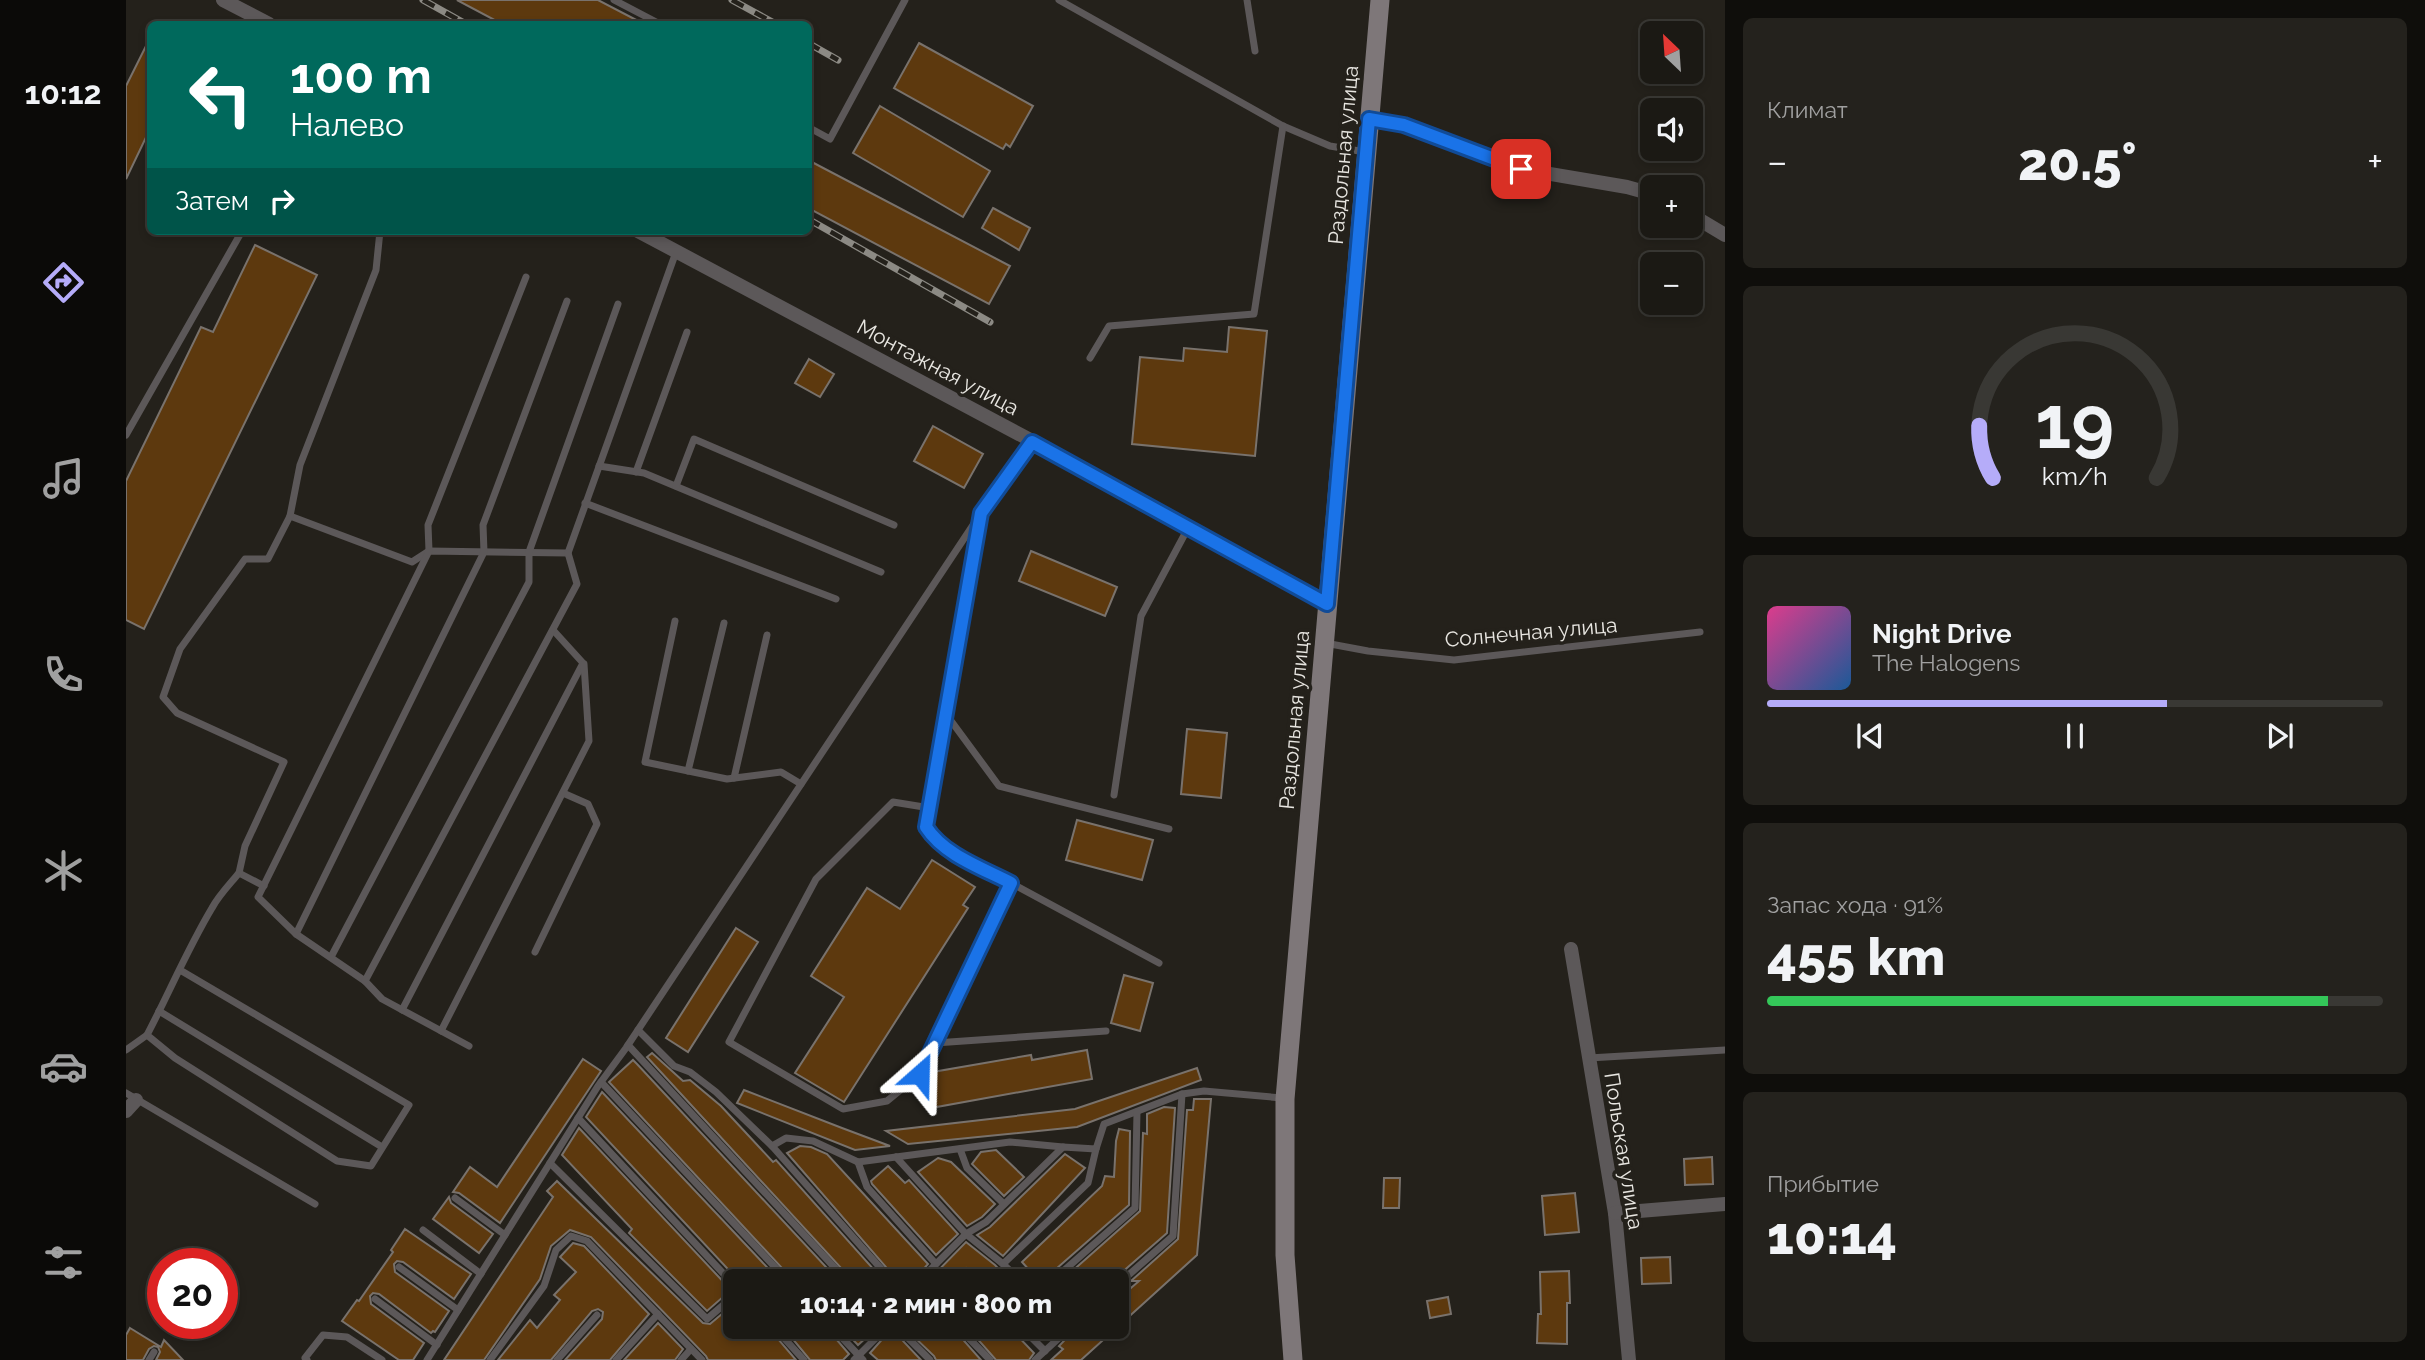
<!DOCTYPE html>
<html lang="ru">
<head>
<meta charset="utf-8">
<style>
  :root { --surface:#1b1914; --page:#24221d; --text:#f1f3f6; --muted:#a0a0a0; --line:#393834; --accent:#b5acf9 }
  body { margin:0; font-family:Raleway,sans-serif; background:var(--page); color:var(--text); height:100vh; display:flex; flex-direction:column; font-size:26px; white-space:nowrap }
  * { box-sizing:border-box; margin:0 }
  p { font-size:23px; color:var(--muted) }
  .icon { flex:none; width:38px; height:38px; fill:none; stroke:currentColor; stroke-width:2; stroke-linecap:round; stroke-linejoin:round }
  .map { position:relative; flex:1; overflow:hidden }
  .panel { display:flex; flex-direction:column; gap:18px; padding:18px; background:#0f0e0b; width:700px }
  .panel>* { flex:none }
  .banner { position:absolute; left:21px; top:21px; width:665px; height:214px; border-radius:10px; box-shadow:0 4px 10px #0003,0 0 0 2px var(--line); background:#00695c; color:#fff; overflow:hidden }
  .needle { width:46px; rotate:335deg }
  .fabs { position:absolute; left:1514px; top:21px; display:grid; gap:14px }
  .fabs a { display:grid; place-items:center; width:63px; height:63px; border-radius:10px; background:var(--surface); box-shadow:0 4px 10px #0003,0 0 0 2px var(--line); font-size:35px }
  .speed { position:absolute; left:21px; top:1248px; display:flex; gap:14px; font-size:35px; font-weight:700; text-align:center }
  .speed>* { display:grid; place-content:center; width:91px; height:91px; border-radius:50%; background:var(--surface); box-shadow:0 4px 10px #0003,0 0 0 2px var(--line); line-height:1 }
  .speed .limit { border:10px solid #d22; background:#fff; color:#111 }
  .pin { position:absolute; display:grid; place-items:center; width:60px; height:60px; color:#fff; margin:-30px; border-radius:14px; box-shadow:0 4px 10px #0006 }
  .me { position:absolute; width:77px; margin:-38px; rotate:25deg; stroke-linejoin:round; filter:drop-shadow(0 0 5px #0008) }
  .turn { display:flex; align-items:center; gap:24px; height:147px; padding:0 28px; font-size:32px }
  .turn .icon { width:91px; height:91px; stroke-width:2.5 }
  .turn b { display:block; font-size:49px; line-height:60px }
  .then { display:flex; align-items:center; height:66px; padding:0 28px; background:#0003; gap:14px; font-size:26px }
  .big { font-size:52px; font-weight:800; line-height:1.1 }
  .panel .widget { flex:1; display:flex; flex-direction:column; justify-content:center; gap:10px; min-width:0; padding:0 24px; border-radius:10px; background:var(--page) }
  .panel .dial { align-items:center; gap:0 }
  .dial svg { height:182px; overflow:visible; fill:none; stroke:var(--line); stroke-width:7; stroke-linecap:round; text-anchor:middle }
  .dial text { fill:var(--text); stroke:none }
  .song { display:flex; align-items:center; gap:21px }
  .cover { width:84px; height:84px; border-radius:10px; background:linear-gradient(135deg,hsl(330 70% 55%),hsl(210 70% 35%)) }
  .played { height:7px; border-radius:4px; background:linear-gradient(90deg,var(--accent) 65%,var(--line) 65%) }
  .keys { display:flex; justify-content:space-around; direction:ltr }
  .heat { display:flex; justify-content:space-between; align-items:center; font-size:38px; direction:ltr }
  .charge { height:10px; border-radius:5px; background:linear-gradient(90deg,#34c759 91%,var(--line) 0) }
  .trip { position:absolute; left:597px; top:1269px; width:406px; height:70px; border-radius:10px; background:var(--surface); box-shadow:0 4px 10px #0003,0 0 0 2px var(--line); font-weight:800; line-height:70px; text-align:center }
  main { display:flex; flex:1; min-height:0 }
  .dock { display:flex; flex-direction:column; width:126px; justify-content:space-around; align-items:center; background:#0b0a08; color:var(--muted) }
  .dock .icon { width:49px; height:49px }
  .dock .on { color:var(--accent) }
  .dock b { font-size:32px; color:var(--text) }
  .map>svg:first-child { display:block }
  .building { fill:#5d390e; stroke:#79726c; stroke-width:2 }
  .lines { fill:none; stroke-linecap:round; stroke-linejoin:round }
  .service { stroke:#5c5859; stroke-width:7 }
  .minor { stroke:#5c5859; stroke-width:14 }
  .secondary { stroke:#7e7779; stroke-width:19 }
  .rail-casing { stroke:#8c8a84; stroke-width:7 }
  .rail { stroke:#24211b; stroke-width:4.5; stroke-dasharray:13; stroke-linecap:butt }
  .route-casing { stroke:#114b97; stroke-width:18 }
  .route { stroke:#1a73e8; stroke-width:12 }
  .labels { text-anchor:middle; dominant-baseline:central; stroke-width:7; stroke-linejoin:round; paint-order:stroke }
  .street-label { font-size:21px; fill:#e8e6e1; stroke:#24211b }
</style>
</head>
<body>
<main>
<nav class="dock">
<b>10:12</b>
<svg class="icon on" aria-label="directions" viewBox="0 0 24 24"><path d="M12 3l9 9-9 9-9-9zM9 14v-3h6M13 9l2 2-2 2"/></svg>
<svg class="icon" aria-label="music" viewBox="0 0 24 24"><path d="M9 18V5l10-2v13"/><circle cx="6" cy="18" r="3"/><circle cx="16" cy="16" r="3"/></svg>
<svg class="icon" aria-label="phone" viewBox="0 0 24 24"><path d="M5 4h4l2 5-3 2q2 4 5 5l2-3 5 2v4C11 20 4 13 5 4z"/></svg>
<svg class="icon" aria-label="climate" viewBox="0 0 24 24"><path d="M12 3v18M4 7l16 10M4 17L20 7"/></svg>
<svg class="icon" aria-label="car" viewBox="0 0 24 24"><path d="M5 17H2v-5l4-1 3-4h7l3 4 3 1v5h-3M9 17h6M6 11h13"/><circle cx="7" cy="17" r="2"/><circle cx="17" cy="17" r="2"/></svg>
<svg class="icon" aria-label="filters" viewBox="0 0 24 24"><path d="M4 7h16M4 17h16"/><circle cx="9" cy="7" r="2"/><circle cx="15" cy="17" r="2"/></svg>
</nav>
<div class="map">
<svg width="1599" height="1360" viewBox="0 0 1599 1360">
  <rect width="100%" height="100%" fill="#24211b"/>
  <g class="building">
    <polygon points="331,0 472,0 518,24 376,24"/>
    <polygon points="24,38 24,129 0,179 0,86"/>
    <polygon points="793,43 907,106 884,147 880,144 877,149 768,88"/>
    <polygon points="754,106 864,171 837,217 727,153"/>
    <polygon points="682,160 884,266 863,304 682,208"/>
    <polygon points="867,208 904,228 893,250 856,228"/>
    <polygon points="129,245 191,275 18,629 0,620 0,481 75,327 87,332"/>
    <polygon points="1103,327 1141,331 1129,456 1006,444 1014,357 1057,361 1058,348 1101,352"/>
    <polygon points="683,359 708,374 694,397 669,383"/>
    <polygon points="807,426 857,454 838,488 788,461"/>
    <polygon points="905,551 991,587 979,616 893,581"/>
    <polygon points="1061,729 1101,733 1095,798 1055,794"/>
    <polygon points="951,820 1027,840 1016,880 940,860"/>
    <polygon points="806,860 849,887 837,905 842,908 718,1102 669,1073 718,997 685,976 741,888 774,909"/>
    <polygon points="610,928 632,942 562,1052 540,1038"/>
    <polygon points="998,975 1027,983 1014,1031 985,1023"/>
    <polygon points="961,1050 966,1079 805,1108 799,1077 801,1073 905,1055 906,1060"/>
    <polygon points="526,1053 557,1081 564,1080 595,1106 647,1162 650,1160 758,1281 727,1281 521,1057"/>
    <polygon points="457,1059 475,1071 374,1223 333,1193 327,1192 344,1167 371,1187"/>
    <polygon points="507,1060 511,1064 713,1281 668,1281 483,1082"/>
    <polygon points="1071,1068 1075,1080 951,1127 782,1144 760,1131 949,1109"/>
    <polygon points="618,1090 716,1128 764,1146 729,1150 611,1103"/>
    <polygon points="476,1092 654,1281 613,1281 460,1117"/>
    <polygon points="1068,1099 1085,1099 1071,1255 955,1360 925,1360 937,1349 933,1346 952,1326 990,1326 990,1301 1013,1281 1005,1281 1052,1239 1061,1110 1067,1110"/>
    <polygon points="1038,1107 1049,1108 1041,1233 986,1281 935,1281 1014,1211 1017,1133 1021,1134 1021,1114"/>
    <polygon points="453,1128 605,1290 581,1311 503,1233 506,1229 436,1155"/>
    <polygon points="993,1129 1004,1131 1003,1205 922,1276 920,1281 913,1281 896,1262 976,1186 979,1176 988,1177 990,1141"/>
    <polygon points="674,1146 685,1147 701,1154 802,1264 787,1281 772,1281 661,1153"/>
    <polygon points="870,1150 898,1177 878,1196 846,1164 855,1152"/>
    <polygon points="939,1154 959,1168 877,1256 851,1235 864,1227"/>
    <polygon points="1586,1157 1587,1184 1559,1185 1558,1159"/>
    <polygon points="812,1158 825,1162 869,1204 856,1217 841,1226 792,1172"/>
    <polygon points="762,1166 779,1183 783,1180 832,1234 810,1255 746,1184 745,1181"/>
    <polygon points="1258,1178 1274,1178 1273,1208 1257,1208"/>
    <polygon points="431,1181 577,1323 584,1324 609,1303 609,1326 641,1326 670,1360 582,1360 580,1356 465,1237 444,1230 425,1246 414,1279 358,1360 318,1360 427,1197 421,1191"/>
    <polygon points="1449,1193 1453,1232 1419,1235 1416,1196"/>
    <polygon points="323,1197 325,1203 367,1234 353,1253 307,1219"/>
    <polygon points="279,1229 345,1274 328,1299 277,1262 271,1261 268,1264 269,1272 323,1311 309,1332 307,1331 305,1333 253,1294 247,1293 244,1296 245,1304 298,1343 287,1360 273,1360 216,1321 231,1300 233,1301 267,1252 265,1250"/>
    <polygon points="840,1242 869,1265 884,1281 853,1281 851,1276 840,1268 835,1270 833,1273 838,1281 802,1281"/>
    <polygon points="447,1243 458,1246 523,1314 484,1360 439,1360 476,1319 477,1312 472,1309 466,1311 425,1360 372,1360 404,1320 411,1328 434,1300 428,1295 450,1272 434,1257"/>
    <polygon points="1544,1257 1545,1283 1516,1284 1515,1258"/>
    <polygon points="1443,1271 1444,1303 1441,1303 1441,1344 1411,1343 1412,1314 1415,1314 1414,1272"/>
    <polygon points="1322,1297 1325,1314 1304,1318 1301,1301"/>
    <polygon points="532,1323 557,1349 549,1360 498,1360"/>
    <polygon points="656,1326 699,1326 723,1354 717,1360 684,1360"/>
    <polygon points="714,1326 753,1326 732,1345"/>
    <polygon points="768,1326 825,1326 855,1360 810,1360 808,1356 784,1333 778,1335 777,1341 795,1360 752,1360 744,1353"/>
    <polygon points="840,1326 882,1326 908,1353 903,1360 870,1360"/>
    <polygon points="4,1328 35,1347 38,1340 57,1360 30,1360 34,1352 32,1347 28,1346 23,1349 17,1360 0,1360 0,1335"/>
  </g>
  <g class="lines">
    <g class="service">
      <polyline points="488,0 534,24"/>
      <polyline points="933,0 1157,126 1204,146 1239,152"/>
      <polyline points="1121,0 1129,51"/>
      <polyline points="682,127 704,139 779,0"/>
      <polyline points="964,358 983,326 1128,314 1157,126"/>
      <polyline points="0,435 116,231"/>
      <polyline points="473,466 518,473 755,572"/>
      <polyline points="510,472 561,332"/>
      <polyline points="550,486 568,439 768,525"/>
      <polyline points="459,503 710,599"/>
      <polyline points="854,515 801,827 808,838 818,847 1033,963"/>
      <polyline points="164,516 286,562 303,551 442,553 550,252"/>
      <polyline points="549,621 519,762 601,779 655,772 675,784"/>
      <polyline points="1199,643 1242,651 1328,660 1574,632"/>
      <polyline points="820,714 873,786 1043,829"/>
      <polyline points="562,771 598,623"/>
      <polyline points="608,778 641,635"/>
      <polyline points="988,795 1015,616 1062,528"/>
      <polyline points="804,808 767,802 690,879 603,1042 717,1109 761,1101 794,1074 885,883"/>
      <polyline points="138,886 113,873 119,846 158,762 51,713 37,697 54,649 119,559 142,559 164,516 174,465 250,270 254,231"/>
      <polyline points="170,934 358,552 357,525 441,301"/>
      <polyline points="409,952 471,824 462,804 437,793"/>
      <polyline points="205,957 403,582 403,552 492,304"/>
      <path d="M54,970l229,135 -38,61 -34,-5 -162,-103 -28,-23c22,-42 41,-87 65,-127 7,-13 18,-24 27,-35"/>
      <polyline points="239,981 170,934 132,897 303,551 302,525 400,277"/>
      <polyline points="276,1010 457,663 427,630"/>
      <polyline points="33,1011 256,1147"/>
      <polyline points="512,1030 548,1066 564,1072 590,1092 646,1146"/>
      <polyline points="315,1031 463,741 458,664"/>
      <polyline points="809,1043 980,1031"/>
      <polyline points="502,1045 721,1281"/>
      <polyline points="343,1046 256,999 239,981 451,584 442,553"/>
      <polyline points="0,1050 21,1035"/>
      <polyline points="1463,1058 1599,1050"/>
      <polyline points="475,1082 662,1281"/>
      <polyline points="0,1093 189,1204"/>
      <polyline points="452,1118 609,1286"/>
      <polyline points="834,1149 841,1168 878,1204"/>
      <polyline points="770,1157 840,1234 877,1264 962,1183 970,1149"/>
      <polyline points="732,1162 741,1187 810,1264"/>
      <polyline points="424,1163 581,1319 609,1295"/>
      <polyline points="329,1198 379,1235"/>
      <polyline points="297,1230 355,1274"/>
      <polyline points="877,1264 895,1281"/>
      <polyline points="273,1267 332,1310"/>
      <polyline points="839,1274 847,1281"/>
      <polyline points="766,1281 646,1146 660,1138 687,1141 732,1162 884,1142 937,1147"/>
      <polyline points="793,1281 840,1234 860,1222 937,1147 970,1149 978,1124 1056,1094 1078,1091 1156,1098"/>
      <polyline points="926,1281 1009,1208 1011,1112"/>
      <polyline points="990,1286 1047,1236 1056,1094"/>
      <polyline points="249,1299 311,1345"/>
      <polyline points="647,1326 678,1360"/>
      <polyline points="705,1326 737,1360"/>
      <polyline points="831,1326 864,1360"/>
      <polyline points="894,1326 919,1351"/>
      <polyline points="783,1339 804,1360"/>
      <polyline points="23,1360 28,1352"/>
      <polyline points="181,1360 179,1358 197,1335 221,1337 256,1360"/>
      <polyline points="301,1360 472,1086 500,1048 855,513 906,442"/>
      <polyline points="364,1360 418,1286 430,1250 445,1236 461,1241 576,1360"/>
      <polyline points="431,1360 471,1315"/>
      <polyline points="490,1360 532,1314"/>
      <polyline points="555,1360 565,1349"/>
      <polyline points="728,1360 762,1326"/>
      <polyline points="909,1360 946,1326"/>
    </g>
    <g class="minor">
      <polyline points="97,0 143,24"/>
      <polyline points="1243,119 1278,125 1395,169 1501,187 1526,194"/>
      <polyline points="1564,214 1599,235"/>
      <polyline points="512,231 923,450 1201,604"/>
      <polyline points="1445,949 1489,1213 1503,1360"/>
      <polyline points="0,1111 10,1100"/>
      <polyline points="1489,1213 1599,1204"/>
    </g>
    <polyline class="secondary" points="1167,1360 1159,1255 1159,1099 1254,0"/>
    <defs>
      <g id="rail">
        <polyline points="297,0 340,24"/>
        <polyline points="606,0 650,24"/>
        <polyline points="682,43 712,60"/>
        <polyline points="682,219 864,322"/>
      </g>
    </defs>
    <use href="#rail" class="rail-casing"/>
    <use href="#rail" class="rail"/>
  </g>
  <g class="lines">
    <defs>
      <path id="route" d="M794,1074l91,-191c-29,-15 -67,-28 -85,-56l55,-314 51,-71 295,162 42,-485 35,6 117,44"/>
    </defs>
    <use href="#route" class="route-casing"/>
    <use href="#route" class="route"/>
  </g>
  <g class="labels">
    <g class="street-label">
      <text transform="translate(1217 155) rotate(-85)">Раздольная улица</text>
      <text transform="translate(812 367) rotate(28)">Монтажная улица</text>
      <text transform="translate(1405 632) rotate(-5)">Солнечная улица</text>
      <text transform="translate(1168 720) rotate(-85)">Раздольная улица</text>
      <text transform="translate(1498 1151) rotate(81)">Польская улица</text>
    </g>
  </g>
</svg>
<div class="fabs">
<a><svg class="needle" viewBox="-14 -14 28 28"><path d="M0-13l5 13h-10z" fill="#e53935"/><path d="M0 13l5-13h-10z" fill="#a0a0a0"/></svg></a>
<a><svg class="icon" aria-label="sound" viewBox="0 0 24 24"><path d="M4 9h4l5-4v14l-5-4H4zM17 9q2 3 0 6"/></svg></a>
<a>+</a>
<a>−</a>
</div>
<div class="speed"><div class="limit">20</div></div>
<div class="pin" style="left:1395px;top:169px;background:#d93025"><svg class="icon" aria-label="arrive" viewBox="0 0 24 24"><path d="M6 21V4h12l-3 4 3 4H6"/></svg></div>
<svg class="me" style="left:794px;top:1074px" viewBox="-20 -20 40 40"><path d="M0-17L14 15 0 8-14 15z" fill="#1a73e8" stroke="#fff" stroke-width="4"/></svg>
<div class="trip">10:14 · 2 мин · 800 m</div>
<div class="banner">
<div class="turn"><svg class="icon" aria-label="left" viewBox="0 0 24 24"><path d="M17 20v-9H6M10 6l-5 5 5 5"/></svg><div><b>100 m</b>Налево</div></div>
<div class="then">Затем<svg class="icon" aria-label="right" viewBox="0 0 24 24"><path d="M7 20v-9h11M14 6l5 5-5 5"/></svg></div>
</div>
</div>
<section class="panel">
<div class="widget"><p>Климат</p>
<div class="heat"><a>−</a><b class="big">20.5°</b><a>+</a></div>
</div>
<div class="widget dial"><svg viewBox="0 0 100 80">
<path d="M14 69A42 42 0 1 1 86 69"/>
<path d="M14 69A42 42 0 0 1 8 46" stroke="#b5acf9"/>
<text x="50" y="56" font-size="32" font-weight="700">19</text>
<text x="50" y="72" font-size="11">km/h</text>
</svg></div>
<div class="widget">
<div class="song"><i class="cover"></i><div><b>Night Drive</b><p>The Halogens</p></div></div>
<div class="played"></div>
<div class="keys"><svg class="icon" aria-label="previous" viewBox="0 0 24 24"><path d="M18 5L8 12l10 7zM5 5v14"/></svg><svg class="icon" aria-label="pause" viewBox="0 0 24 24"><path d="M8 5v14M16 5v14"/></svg><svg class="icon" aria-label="next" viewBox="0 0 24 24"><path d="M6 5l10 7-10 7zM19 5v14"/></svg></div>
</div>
<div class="widget"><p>Запас хода · 91%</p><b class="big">455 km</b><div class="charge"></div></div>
<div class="widget"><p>Прибытие</p><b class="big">10:14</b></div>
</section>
</main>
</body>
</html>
